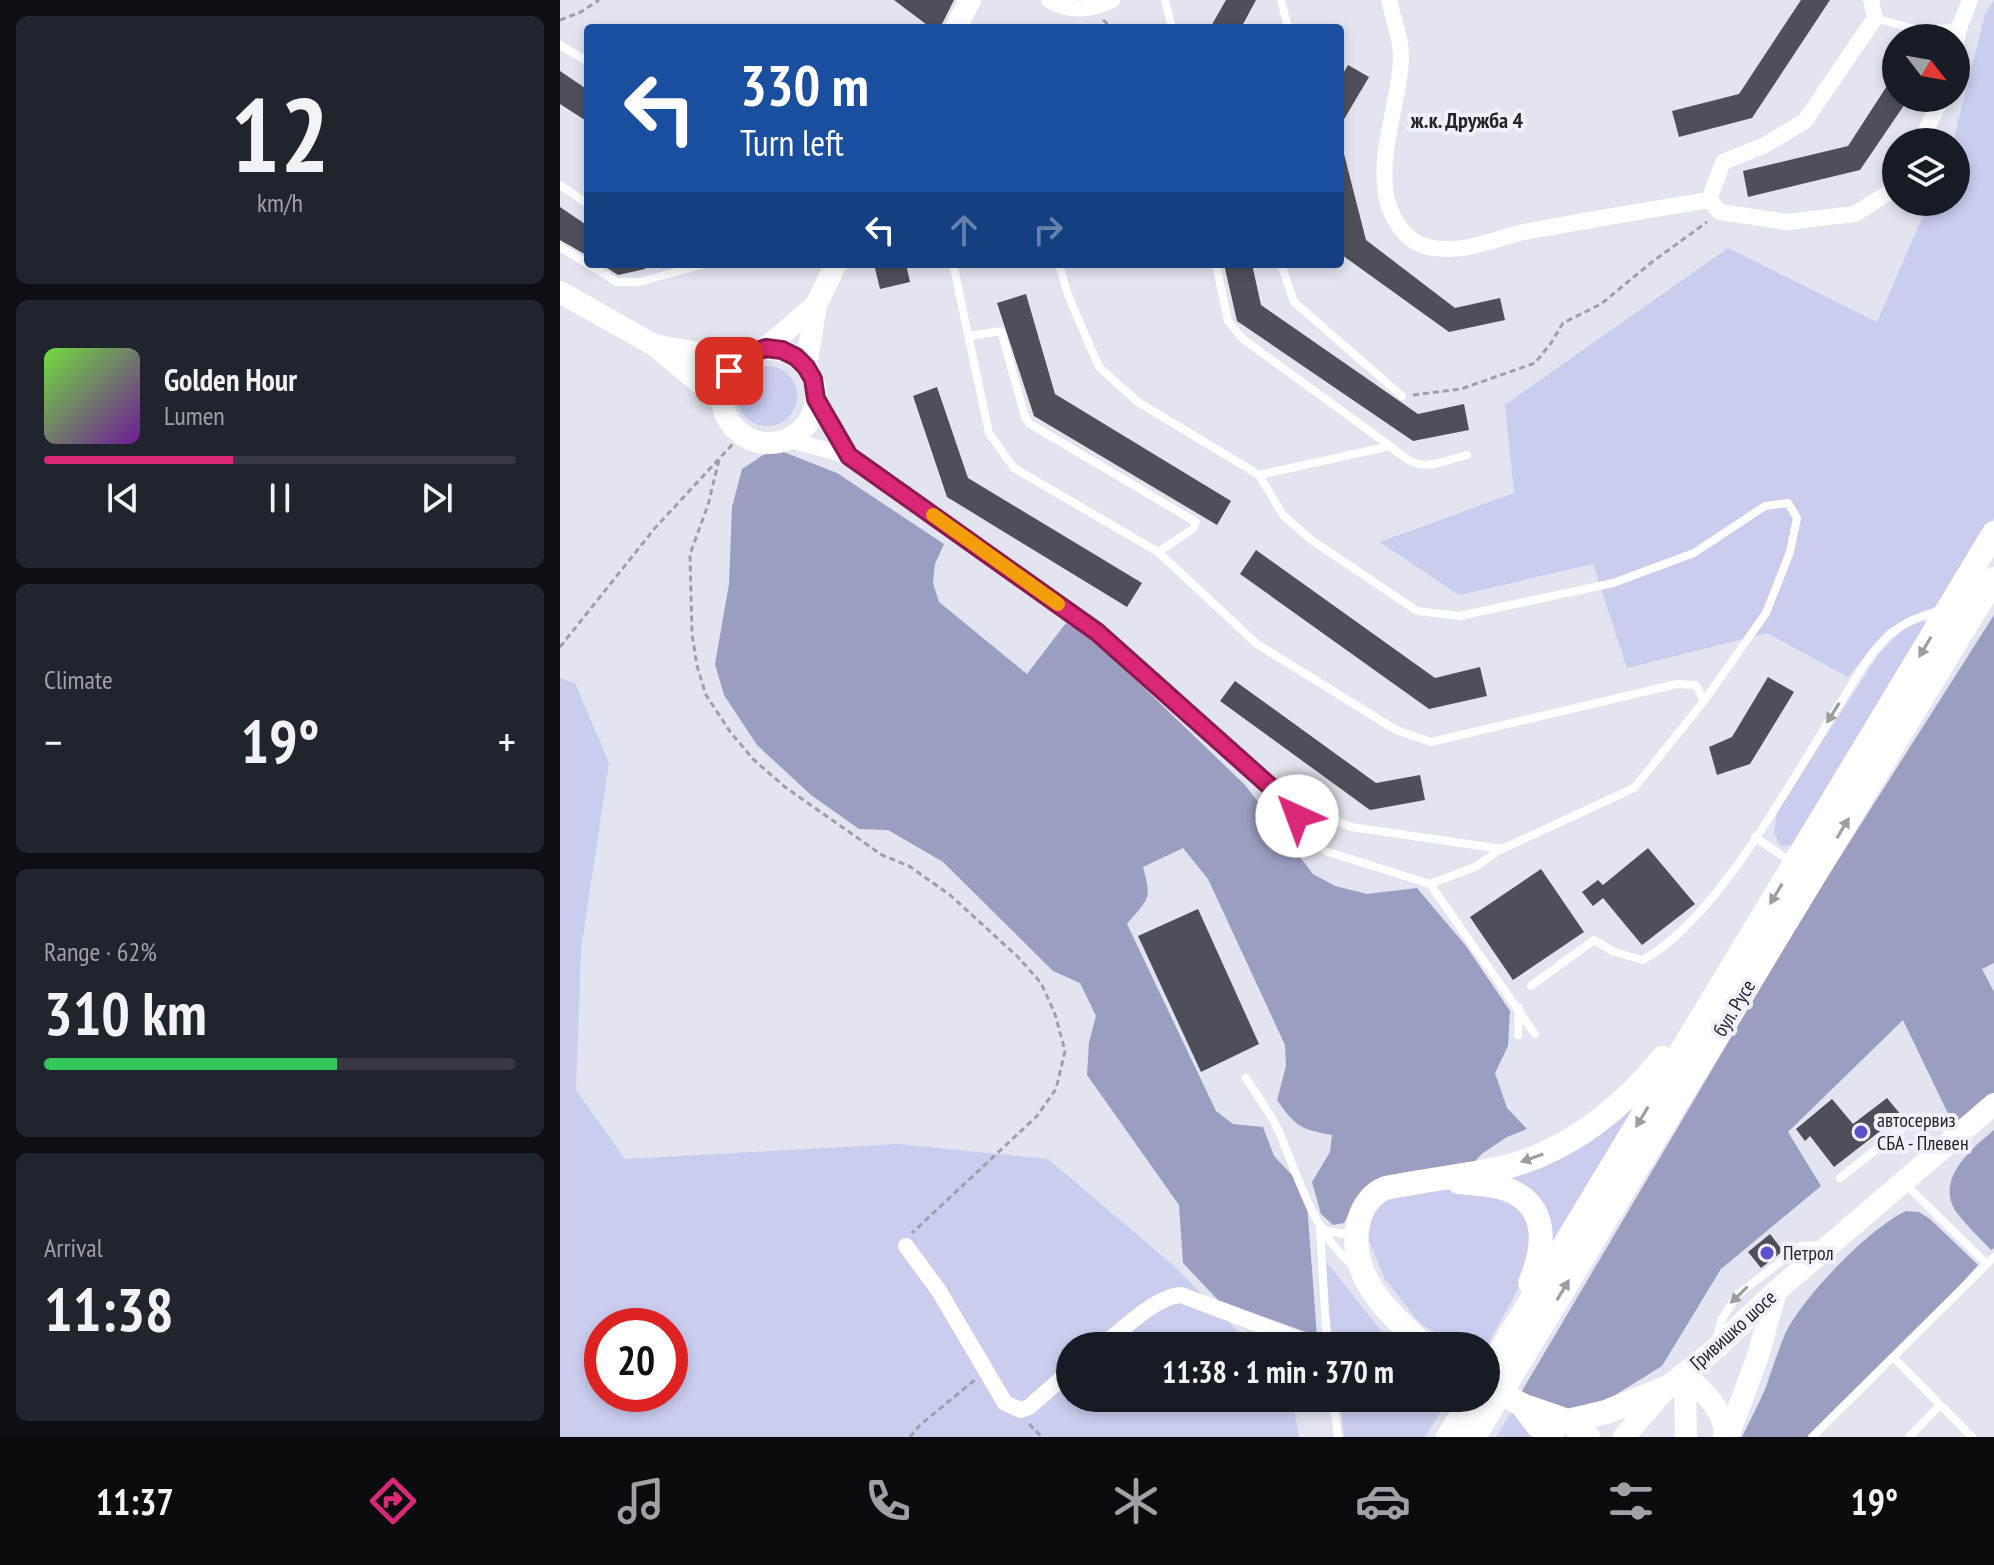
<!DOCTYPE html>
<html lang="en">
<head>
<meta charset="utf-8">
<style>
  :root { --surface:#171b24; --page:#20242c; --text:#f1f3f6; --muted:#9ea1a6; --line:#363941; --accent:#db2777 }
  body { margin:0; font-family:"PT Sans Narrow",sans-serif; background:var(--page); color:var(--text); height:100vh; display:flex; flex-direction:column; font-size:30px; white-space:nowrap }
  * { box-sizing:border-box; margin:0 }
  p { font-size:26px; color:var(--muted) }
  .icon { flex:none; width:44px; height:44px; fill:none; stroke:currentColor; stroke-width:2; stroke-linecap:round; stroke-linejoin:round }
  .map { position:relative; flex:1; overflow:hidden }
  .details { display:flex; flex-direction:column; gap:16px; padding:16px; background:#0d0f14; width:560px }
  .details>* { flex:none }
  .top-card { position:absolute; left:24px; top:24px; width:760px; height:244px; border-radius:8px; box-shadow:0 4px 12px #0003; background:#1a4fa0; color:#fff; overflow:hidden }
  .needle { width:52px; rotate:121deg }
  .fabs { position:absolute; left:1322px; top:24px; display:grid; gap:16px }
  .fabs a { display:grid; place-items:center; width:88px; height:88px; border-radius:50%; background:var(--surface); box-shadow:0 4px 12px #0003; font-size:40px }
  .speed { position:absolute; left:24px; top:1308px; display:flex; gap:16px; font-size:40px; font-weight:700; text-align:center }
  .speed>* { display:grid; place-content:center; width:104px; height:104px; border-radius:50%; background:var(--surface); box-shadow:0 4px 12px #0003; line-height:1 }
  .speed .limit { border:12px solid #d22; background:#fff; color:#111 }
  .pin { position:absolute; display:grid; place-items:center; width:68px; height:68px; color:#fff; margin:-34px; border-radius:16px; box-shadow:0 4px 12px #0006 }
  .me { position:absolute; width:88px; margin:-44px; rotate:317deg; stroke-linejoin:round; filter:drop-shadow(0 0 6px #0008) }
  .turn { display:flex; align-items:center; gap:28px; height:168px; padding:0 24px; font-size:36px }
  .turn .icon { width:104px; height:104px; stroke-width:2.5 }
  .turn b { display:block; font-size:56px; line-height:68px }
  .lanes { display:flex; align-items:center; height:76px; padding:0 24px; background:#0003; justify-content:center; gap:40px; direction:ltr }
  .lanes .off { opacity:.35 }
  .big { font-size:60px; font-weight:800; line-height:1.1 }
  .details .tile { flex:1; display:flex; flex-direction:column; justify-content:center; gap:12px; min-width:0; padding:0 28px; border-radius:12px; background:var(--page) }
  .details .dial { align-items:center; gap:0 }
  .dial b { font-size:104px; line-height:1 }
  .song { display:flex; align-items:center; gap:24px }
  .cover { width:96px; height:96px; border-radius:12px; background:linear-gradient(135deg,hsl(100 70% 55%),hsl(280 70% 35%)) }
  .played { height:8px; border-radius:4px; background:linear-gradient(90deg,var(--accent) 40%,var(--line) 40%) }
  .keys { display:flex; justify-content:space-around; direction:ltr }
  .heat { display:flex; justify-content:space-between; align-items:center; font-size:44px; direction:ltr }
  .charge { height:12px; border-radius:6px; background:linear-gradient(90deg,#34c759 62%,var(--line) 0) }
  .trip { position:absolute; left:496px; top:1332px; width:444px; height:80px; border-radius:40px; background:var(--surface); box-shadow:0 4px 12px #0003; font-weight:800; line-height:80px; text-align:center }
  .menu { display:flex; height:128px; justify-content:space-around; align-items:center; background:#090b0e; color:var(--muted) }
  .menu .icon { width:56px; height:56px }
  .menu .on { color:var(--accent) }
  .menu b { font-size:36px; color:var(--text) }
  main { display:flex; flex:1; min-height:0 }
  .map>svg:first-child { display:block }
  .green { fill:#cacdee; fill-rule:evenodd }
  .forest { fill:#9b9ec1 }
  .building { fill:#4e4f58 }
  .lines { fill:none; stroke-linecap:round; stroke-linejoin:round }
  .path { stroke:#9ea0a8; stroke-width:3; stroke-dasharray:6 4; stroke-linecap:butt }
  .service { stroke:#fff; stroke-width:8 }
  .minor { stroke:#fff; stroke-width:16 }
  .tertiary { stroke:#fff; stroke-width:22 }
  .secondary { stroke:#fff; stroke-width:24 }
  .oneway { fill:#9d9d9f }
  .route-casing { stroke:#8e194d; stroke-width:20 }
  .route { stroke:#db2777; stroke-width:14 }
  .slow { stroke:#f59e0b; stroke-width:14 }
  .poi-dot { fill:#5b52cb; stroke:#f0f1fc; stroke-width:3 }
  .labels { text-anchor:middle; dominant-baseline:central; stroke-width:8; stroke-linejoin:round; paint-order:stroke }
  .street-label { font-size:20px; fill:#252529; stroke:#f0f1fc }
  .poi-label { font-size:20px; fill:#252529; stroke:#f0f1fc; text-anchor:start }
  .neighbourhood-label { font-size:22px; font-weight:bold; fill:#252529; stroke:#f0f1fc }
</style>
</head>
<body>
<main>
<section class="details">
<div class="tile dial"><b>12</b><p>km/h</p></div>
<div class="tile">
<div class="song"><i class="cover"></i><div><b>Golden Hour</b><p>Lumen</p></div></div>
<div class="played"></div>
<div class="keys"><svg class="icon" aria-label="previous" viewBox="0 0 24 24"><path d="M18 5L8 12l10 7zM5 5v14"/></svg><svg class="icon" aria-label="pause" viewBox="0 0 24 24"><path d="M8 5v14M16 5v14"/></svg><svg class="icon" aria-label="next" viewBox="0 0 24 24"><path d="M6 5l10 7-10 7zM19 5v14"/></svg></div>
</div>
<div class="tile"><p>Climate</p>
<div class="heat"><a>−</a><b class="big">19°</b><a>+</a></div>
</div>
<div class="tile"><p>Range · 62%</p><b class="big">310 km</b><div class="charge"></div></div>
<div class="tile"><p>Arrival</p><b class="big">11:38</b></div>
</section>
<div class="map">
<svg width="1434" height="1437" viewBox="0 0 1434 1437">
  <rect width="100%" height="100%" fill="#e2e4ef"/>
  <g class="green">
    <polygon points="1434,1 1434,518 1382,604 1349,617 1326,631 1288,677 1207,633 1067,668 1033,564 899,595 820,542 954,493 945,405 1168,248 1317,322 1369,202 1396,202 1396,142 1393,142 1425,14"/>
    <circle cx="207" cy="396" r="30"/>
    <polygon points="1362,619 1367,625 1233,845 1221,846 1214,833 1217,811 1319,654 1347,625"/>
    <path d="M0,678l15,5 34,80 -28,187 -5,140 49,69 274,-15 149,15 126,107 78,80h-182v52h222l7,39h-739zM42,1326h68v68h-68z"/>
    <polygon points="1085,1091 986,1258 950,1184 949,1172"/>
    <polygon points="875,1188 939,1194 972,1221 970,1267 926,1348 896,1346 859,1322 825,1279 808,1239 810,1219 825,1200"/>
    <polygon points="760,1254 830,1342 835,1346 774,1346"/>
    <polygon points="780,1398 889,1398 865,1437 784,1437"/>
    <polygon points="952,1411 978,1437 936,1437"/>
  </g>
  <g class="forest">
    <path d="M221,451l56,22 107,71 -9,20 -2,19 6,19 88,72 39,-51 26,15 153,147 68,89 22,12 32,8 50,-6 49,58 44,65 -2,35 -13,27 12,35 20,21 -20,8 -24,16 -16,16 -116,41 -7,13 -11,2 -12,-11 -9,-32 18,-30 2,-17c-32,-6 -36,-8 -55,-35l9,-34 -1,-21 -77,-166 -25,-31 -40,19c9,33 6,31 -16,57l89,187 17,13 30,3 11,29 32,34 11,146 -99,-36 -35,-37 -4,-58 -92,-130 2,-33 7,-26 -16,-33 -27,-12 -110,-109 -55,-32 -29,-1 -48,-34 -54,-50 -33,-50 -9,-31 14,-80 3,-77 10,-38 21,-14z"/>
    <polygon points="1434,615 1434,963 1422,969 1434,992 1434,1093 1395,1128 1343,1020 1228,1132 1261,1186 1161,1269 1102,1366 1039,1405 1005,1417 959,1396 1247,909"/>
    <path d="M1434,1130v118l-3,2c-11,-12 -24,-24 -34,-37 -23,-33 14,-64 37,-83z"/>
    <path d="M1346,1211l13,1 11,7 48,46 -84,93 -83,79h-69c8,-17 17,-33 24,-50 6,-18 12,-36 19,-53 18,-37 83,-105 121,-123z"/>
  </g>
  <g class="building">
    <polygon points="334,0 394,0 380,28 371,28"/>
    <polygon points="666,0 696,0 681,28 650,28"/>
    <polygon points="1241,0 1270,0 1192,118 1119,137 1112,111 1179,94"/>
    <polygon points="788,65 809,77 780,126 780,79"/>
    <polygon points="0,71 28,90 28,122 0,104"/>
    <polygon points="1336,72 1336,98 1349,98 1300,170 1188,197 1183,171 1288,146"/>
    <polygon points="784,154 806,240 895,308 940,298 945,320 889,332 782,255 780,155"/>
    <polygon points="0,207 28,226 28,256 0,240"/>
    <polygon points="41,264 84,264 85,269 58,275"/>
    <polygon points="314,264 346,264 350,282 320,289"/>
    <polygon points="664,264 692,264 701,305 858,414 904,404 909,430 853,441 677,321"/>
    <polygon points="466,294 495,394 671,501 657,525 474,416 437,303"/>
    <polygon points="377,387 408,478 582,583 567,607 387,497 353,396"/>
    <polygon points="696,550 875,678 920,667 927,696 869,709 680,574"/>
    <polygon points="1208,677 1234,692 1190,764 1157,775 1149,747 1172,737"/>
    <polygon points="675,681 816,783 860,775 865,800 810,810 660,701"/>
    <polygon points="1088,848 1135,904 1082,945 1043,898 1033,906 1022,892 1038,880 1043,885"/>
    <polygon points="981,869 1024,932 953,980 910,917"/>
    <polygon points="638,909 699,1044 641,1072 578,936"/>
    <polygon points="1327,1098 1341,1115 1274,1167 1250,1136 1245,1141 1236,1129 1272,1099 1293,1124"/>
    <polygon points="1210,1234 1223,1251 1201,1268 1188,1252"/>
  </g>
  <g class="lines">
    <g class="path">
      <polyline points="0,20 21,12 39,0"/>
      <polyline points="543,20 552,28"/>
      <polyline points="853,395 901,389 975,363 991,343 1003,323 1041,304 1092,262 1147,222"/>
      <polyline points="159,460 148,505 130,554 132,634 137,666 146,695 171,733 194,760 225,787 322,855 349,866 390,895 457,956 481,983 495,1014 505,1051 496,1089 477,1116 352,1233"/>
      <polyline points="0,647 95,528 182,434"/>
      <polyline points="469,1424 482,1437"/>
      <polyline points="350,1437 360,1425 416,1379"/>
    </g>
    <g class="service">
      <polyline points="605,0 612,28"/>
      <polyline points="721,0 728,28"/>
      <polyline points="1315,18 1354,29 1399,28"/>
      <polyline points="0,45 28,62"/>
      <polyline points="0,185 28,204"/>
      <polyline points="0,247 57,282 79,282 145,264"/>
      <polyline points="499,264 508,295 539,367 578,402 699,475 723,515 750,539 857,611 899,616 1053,583 1134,553 1205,506 1228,503 1237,518 1230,552 1206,613 1144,701"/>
      <path d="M656,264l12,57 15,18 147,107c31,28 39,19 77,9"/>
      <polyline points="721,264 734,302 842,396"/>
      <polyline points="409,336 441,331 465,417 470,424 636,522 633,529 598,552"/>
      <polyline points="289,456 537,632 723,798 791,827 942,849 1074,788 1144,701 1136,685 1117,684 871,742 836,730 697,644 598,552 454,468 429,433 393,264"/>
      <polyline points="699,475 830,446"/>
      <polyline points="724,800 765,851 870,884 915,867 941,849"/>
      <polyline points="1195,837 1231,862"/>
      <polyline points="870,884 975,1034"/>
      <path d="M971,986l63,-46 20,12 29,8c78,-44 148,-181 198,-258 14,-22 26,-46 45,-64 15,-15 34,-22 54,-27"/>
      <polyline points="958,1035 959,1008"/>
      <path d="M686,1078c11,18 25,35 33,54 21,48 33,99 75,135"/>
      <path d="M1280,1178l72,-57c20,-5 28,3 43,15"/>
      <polyline points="1343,1182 1427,1264"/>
      <polyline points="1157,1337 1162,1319 1177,1295 1241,1246 1263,1245"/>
      <polyline points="767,1344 760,1229 782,1234 794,1227"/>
      <polyline points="1334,1358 1412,1437"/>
      <polyline points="773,1398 778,1437"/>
      <polyline points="1252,1437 1434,1257"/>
      <polyline points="1349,1437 1380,1405"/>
    </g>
    <g class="minor">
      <path d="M489,0c21,13 42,10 63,0"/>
      <path d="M829,0c4,18 13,41 12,60 -2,40 -20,85 -16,126 2,26 17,55 43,61 37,8 66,-9 101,-16 60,-11 120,-21 180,-31"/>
      <polyline points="1396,43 1399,28 1410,0"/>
      <polyline points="1360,142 1382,98"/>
      <polyline points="1149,200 1163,162 1205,145 1245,121 1315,18 1311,0"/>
      <polyline points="1149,200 1160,212 1227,222 1295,214 1336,188"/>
      <polyline points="227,439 289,456 256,399"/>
      <polyline points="346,1246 379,1291 445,1403 461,1410 469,1407 510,1371"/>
      <path d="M542,1346c20,-16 54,-50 79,-51l133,50h13"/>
    </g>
    <g class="tertiary">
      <polyline points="396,28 410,0"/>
      <polyline points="0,292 94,345"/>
      <polyline points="206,348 256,305"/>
      <circle cx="209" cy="396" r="47"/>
      <polyline points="246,367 256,305 276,264"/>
      <polyline points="162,401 94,345 177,361"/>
      <path d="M1125,1373c16,18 43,38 39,64"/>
      <polyline points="1125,1373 1126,1437"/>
      <polyline points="1064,1437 1106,1388 1154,1350 1215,1292 1434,1104"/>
      <polyline points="1168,1437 1198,1356 1215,1294"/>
    </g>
    <g class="secondary">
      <path d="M899,1182c18,2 39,2 56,11 35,19 28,59 15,90"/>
      <path d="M865,1346c-37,-33 -80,-72 -66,-126 4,-14 13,-27 27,-32 38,-8 78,-12 116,-20 66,-16 119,-59 161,-110"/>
      <polyline points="926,1375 1434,533"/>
      <polyline points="928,1385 962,1405 1008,1421 1028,1437"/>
      <polyline points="962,1405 978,1426 992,1437"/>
      <polyline points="1008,1421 1046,1412 1106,1388"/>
      <polyline points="888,1437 912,1398"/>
      <polyline points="914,1437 1434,579"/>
    </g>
  </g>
  <defs><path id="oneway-solid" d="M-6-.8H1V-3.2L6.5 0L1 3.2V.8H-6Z" transform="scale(2)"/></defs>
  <g class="oneway">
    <use href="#oneway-solid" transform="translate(1365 647) rotate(121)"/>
    <use href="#oneway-solid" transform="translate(1273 713) rotate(122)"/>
    <use href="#oneway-solid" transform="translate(1283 828) rotate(-59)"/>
    <use href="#oneway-solid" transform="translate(1216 894) rotate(121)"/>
    <use href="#oneway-solid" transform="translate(1082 1117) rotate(121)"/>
    <use href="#oneway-solid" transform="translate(972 1158) rotate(161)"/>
    <use href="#oneway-solid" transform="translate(1003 1290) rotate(-59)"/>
    <use href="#oneway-solid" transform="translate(1179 1295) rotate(136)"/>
  </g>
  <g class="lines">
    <defs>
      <polyline id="route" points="169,371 184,356 206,348 222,350 236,357 246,367 253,379 256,399 289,456 537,632 723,798 737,816"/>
    </defs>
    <use href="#route" class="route-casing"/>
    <use href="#route" class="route"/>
    <polyline class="slow" points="373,515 498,604"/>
  </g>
  <g class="poi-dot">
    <circle cx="1301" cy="1132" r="8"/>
    <circle cx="1207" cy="1253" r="8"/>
  </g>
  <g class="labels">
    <g class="street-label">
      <text transform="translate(1174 1008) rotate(-59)">бул. Русе</text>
      <text transform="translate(1173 1330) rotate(-42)">Гривишко шосе</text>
    </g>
    <g class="poi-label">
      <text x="1317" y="1120">автосервиз<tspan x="1317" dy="23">СБА - Плевен</tspan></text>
      <text x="1223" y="1253">Петрол</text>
    </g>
    <g class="neighbourhood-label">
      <text x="907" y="120">ж.к. Дружба 4</text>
    </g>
  </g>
</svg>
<div class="fabs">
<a><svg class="needle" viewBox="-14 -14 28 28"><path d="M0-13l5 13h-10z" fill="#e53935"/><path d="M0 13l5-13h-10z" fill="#9ea1a6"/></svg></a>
<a><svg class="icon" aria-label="layers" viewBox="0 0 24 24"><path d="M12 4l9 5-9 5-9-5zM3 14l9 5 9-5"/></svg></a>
</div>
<div class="speed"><div class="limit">20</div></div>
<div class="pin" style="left:169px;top:371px;background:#d93025"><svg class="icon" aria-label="arrive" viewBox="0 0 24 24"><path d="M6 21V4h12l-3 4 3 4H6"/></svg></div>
<svg class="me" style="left:737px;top:816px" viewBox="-20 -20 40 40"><circle r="19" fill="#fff"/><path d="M0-13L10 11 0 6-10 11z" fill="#db2777"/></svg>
<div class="trip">11:38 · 1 min · 370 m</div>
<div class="top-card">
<div class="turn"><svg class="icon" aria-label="left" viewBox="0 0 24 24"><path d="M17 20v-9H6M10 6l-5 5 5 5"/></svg><div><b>330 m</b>Turn left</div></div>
<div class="lanes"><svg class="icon" aria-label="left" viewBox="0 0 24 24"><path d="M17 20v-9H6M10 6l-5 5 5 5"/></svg><svg class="icon off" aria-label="ahead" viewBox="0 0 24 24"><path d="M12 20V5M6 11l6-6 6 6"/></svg><svg class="icon off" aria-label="right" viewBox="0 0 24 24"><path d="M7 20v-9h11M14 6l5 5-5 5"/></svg></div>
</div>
</div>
</main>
<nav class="menu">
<b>11:37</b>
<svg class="icon on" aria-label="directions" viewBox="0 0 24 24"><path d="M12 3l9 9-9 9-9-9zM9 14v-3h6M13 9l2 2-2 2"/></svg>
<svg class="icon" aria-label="music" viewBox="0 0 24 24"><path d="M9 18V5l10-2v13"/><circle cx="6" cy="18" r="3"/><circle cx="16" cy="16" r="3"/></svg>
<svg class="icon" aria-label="phone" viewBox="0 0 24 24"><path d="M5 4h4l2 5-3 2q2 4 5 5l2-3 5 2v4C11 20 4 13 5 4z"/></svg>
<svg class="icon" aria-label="climate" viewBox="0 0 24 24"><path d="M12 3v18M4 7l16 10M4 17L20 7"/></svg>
<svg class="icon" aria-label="car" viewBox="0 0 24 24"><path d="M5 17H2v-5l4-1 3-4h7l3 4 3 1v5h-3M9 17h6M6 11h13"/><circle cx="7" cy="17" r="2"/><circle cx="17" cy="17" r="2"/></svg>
<svg class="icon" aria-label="filters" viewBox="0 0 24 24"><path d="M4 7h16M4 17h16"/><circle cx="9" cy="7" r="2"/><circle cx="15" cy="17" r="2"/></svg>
<b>19°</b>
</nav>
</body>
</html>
